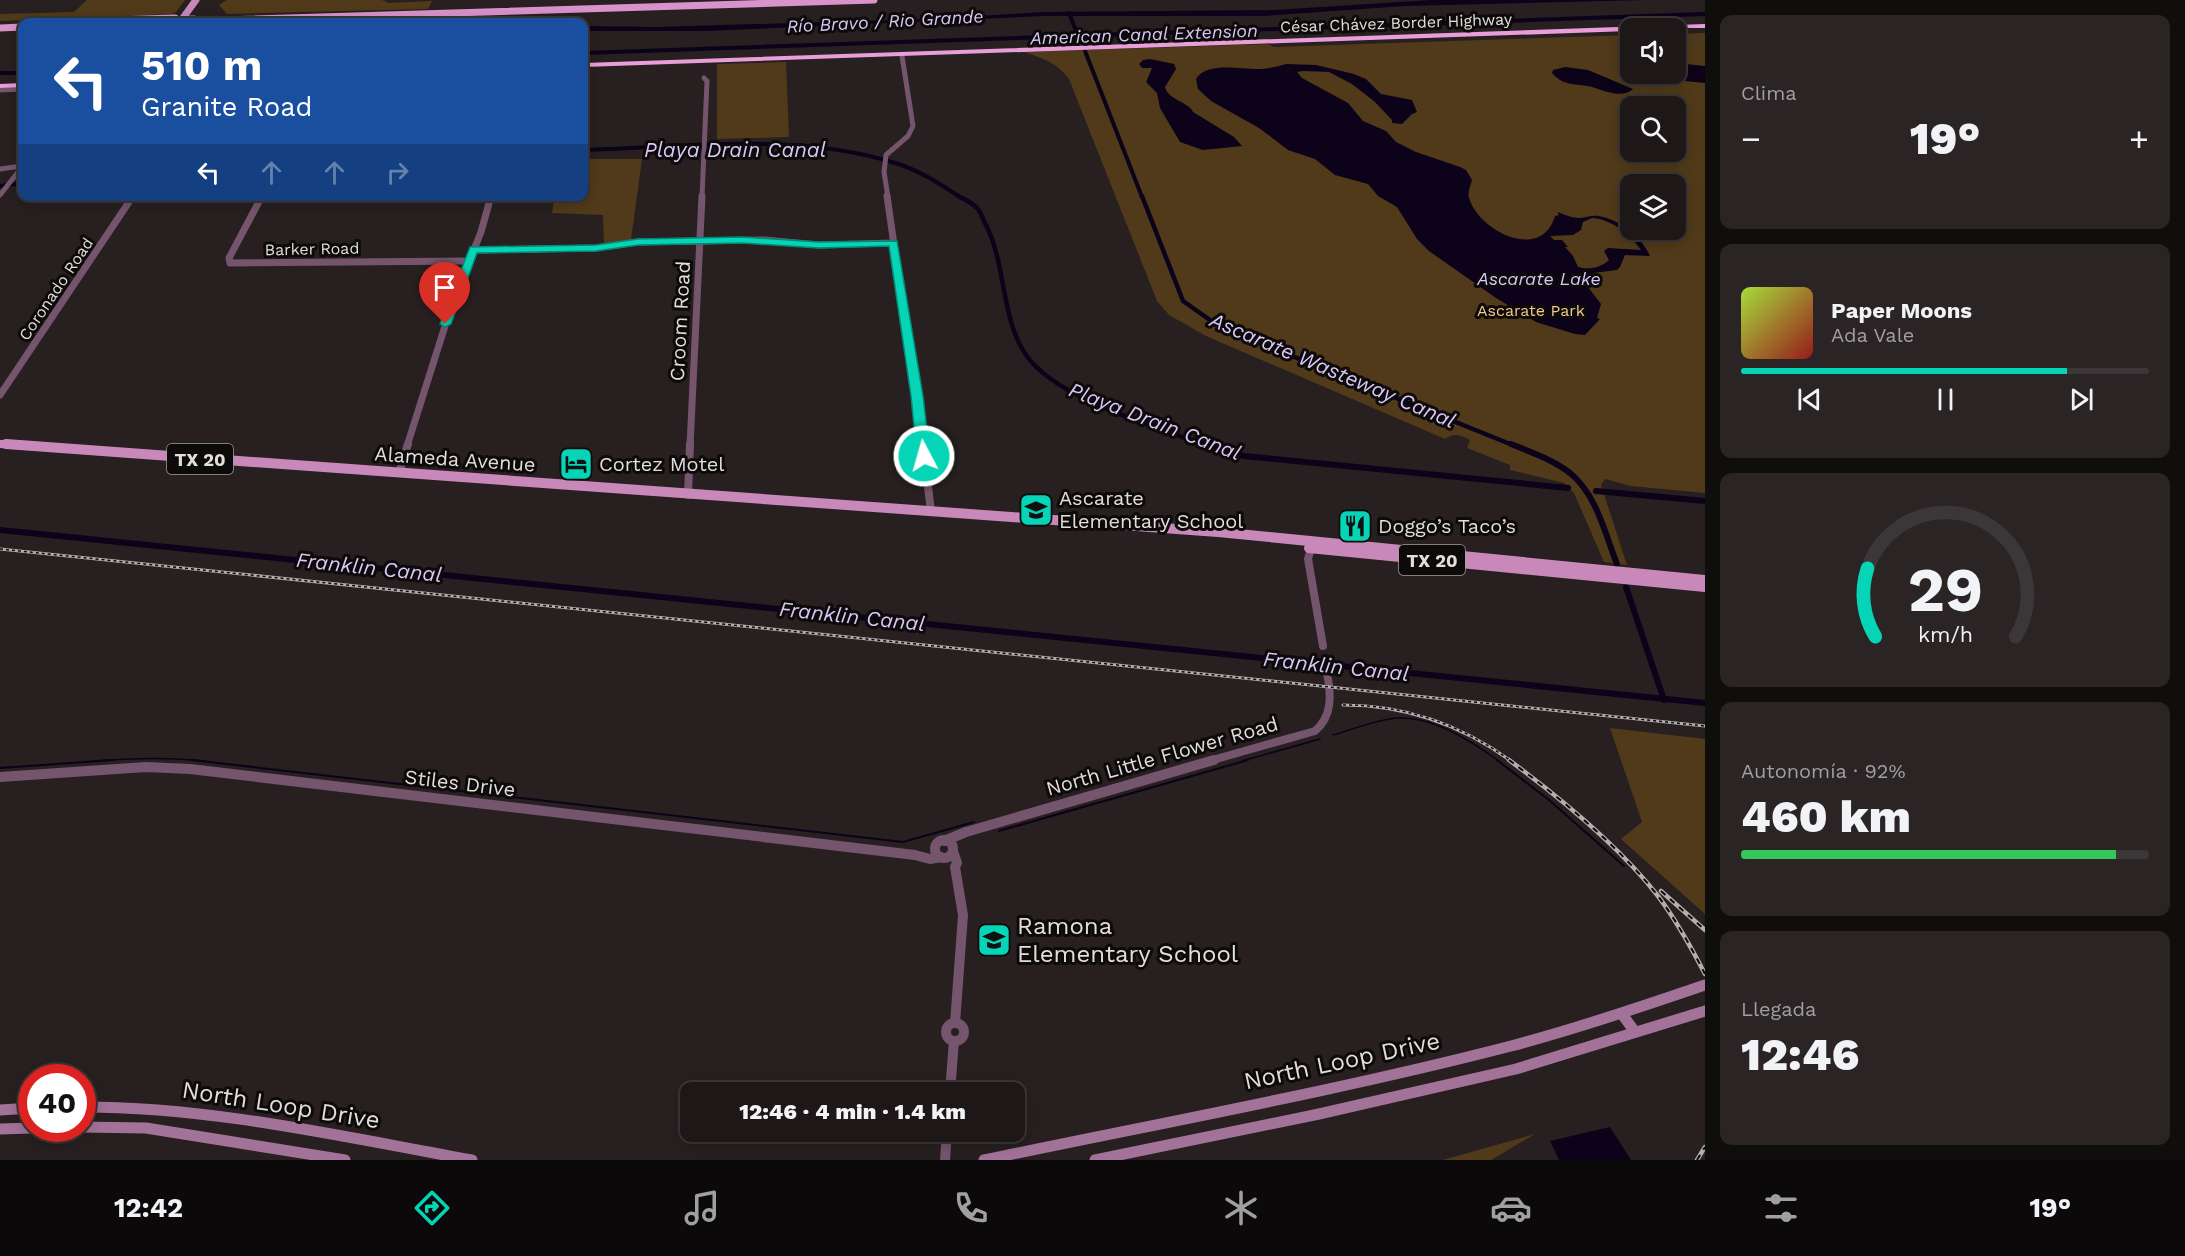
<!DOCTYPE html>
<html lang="es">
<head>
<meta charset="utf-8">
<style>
  :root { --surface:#1d1718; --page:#2a2425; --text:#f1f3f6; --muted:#a09fa2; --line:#3b3637; --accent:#05d5b6 }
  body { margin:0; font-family:"Work Sans",sans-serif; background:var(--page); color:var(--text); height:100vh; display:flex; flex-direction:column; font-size:22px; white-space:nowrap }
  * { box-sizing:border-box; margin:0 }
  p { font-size:20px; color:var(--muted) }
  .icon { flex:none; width:33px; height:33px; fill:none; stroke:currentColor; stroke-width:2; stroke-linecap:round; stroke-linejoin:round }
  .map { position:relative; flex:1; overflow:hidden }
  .side { display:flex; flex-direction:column; gap:15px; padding:15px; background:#100d0d; width:480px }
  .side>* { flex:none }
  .banner { position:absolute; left:18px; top:18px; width:570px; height:183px; border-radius:12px; box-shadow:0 3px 15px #0003,0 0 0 2px var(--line); background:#1a4fa0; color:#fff; overflow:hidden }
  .fabs { position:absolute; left:1620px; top:18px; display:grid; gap:12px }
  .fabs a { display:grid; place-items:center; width:66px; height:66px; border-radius:12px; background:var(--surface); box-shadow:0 3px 15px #0003,0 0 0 2px var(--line); font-size:30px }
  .speed { position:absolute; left:18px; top:1064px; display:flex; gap:12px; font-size:30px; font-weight:700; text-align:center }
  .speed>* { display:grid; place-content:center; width:78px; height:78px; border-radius:50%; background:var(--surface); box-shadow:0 3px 15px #0003,0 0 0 2px var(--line); line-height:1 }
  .speed .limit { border:9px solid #d22; background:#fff; color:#111 }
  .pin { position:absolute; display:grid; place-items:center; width:51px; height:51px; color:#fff; margin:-62px -26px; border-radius:50% 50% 50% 0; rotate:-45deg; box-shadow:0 0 6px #0007 }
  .pin .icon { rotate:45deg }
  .me { position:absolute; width:66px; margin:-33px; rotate:354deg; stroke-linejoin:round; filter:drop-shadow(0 0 4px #0008) }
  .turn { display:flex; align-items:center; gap:21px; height:126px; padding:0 24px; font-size:27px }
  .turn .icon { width:78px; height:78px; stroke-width:2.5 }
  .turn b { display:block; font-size:42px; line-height:51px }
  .lanes { display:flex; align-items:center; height:57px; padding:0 24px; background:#0003; justify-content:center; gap:30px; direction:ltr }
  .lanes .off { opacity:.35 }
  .big { font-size:45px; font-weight:800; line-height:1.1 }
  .side .tile { flex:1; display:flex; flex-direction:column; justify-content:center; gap:9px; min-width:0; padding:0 21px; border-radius:12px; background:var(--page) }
  .side .dial { align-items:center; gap:0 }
  .dial svg { height:156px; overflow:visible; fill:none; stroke:var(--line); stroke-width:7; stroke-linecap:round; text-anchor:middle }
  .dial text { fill:var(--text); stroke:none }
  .song { display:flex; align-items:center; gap:18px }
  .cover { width:72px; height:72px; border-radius:9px; background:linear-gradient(135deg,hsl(80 70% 55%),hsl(0 70% 35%)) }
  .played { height:6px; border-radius:3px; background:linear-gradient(90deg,var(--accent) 80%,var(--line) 80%) }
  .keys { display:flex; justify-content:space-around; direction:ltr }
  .heat { display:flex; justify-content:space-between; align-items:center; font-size:33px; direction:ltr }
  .charge { height:9px; border-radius:4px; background:linear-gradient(90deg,#34c759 92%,var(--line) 0) }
  .trip { position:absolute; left:680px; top:1082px; width:345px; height:60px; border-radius:12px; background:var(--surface); box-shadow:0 3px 15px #0003,0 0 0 2px var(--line); font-weight:800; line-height:60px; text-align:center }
  .tabs { display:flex; height:96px; justify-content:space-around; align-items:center; background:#0c090a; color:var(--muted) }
  .tabs .icon { width:42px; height:42px }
  .tabs .current { color:var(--accent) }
  .tabs b { font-size:27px; color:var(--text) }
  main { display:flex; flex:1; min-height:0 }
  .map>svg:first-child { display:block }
  .green { fill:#503a19; fill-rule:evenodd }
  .water { fill:#0c021a; fill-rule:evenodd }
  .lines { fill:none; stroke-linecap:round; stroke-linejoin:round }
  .stream-far1 { stroke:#0c021a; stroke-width:1.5 }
  .stream { stroke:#0c021a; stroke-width:2 }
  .canal-far2 { stroke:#0c021a; stroke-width:4 }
  .canal-far1 { stroke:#0c021a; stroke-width:4.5 }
  .canal { stroke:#0c021a; stroke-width:6 }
  .tertiary-far3 { stroke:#74556d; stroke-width:5 }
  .tertiary-far2 { stroke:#74556d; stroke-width:7 }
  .tertiary-far1 { stroke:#74556d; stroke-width:8 }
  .tertiary { stroke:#74556d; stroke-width:10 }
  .secondary { stroke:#a37298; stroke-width:11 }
  .primary-far2 { stroke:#c889ba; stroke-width:7 }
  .primary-far1 { stroke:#c889ba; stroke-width:8 }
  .primary { stroke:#c889ba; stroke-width:10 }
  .trunk { stroke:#d893ca; stroke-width:7 }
  .motorway { fill:#e99dd9; fill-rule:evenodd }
  .rail-far1-casing { stroke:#b4aeae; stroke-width:3 }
  .rail-casing { stroke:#b4aeae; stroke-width:4.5 }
  .rail-far1 { stroke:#0d0a0a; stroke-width:1.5; stroke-dasharray:3; stroke-linecap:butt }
  .rail { stroke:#0d0a0a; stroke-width:2; stroke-dasharray:6; stroke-linecap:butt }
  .trunk-bridge { stroke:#d893ca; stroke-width:7 }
  .route { fill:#05d5b6; stroke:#038a76; stroke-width:1.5 }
  .labels { text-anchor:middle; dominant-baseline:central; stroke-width:6; stroke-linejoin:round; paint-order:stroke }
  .far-street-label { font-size:16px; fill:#e3dddd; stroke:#0d0a0a }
  .far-park-label { font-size:16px; fill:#f2c98f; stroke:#0d0a0a }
  .far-water-label { font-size:18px; font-style:italic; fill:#d8c7f9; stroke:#0d0a0a }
  .shield { fill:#0d0a0a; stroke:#a39e9e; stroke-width:1.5 }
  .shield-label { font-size:18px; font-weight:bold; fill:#e3dddd }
  .street-label { font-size:20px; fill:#e3dddd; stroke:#0d0a0a }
  .poi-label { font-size:20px; fill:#e3dddd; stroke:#0d0a0a; text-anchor:start }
  .water-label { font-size:21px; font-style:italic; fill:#d8c7f9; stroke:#0d0a0a }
  .near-poi-label { font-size:24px; fill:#e3dddd; stroke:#0d0a0a; text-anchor:start }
  .near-street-label { font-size:24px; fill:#e3dddd; stroke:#0d0a0a }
</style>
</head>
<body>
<main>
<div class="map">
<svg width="1705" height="1160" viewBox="0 0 1705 1160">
  <rect width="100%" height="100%" fill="#271f20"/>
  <g class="green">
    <polygon points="87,0 185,0 176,12 172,14 0,21 0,14 74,12"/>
    <polygon points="227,0 382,0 389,3 432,1 428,9 227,14 219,5"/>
    <path d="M1705,33v460l-74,-7 -26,-7 -4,6 26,80 -23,-3 -30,-69 -10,-10 -54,-13v-5l-43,-17 3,-8c-9,-5 -16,-8 -25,-1l-239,-103 -37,-21 -12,-14 -88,-222c-11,-16 -27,-21 -45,-27l244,-8 6,3 356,-12v39h46v-40zM1630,106h46v46h-46zM1630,184h46v46h-46z"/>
    <polygon points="786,62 789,137 717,139 717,64"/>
    <polygon points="584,159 642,159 631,240 628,241 604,244 603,215 552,213 554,200 538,200 539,197 584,196"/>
    <polygon points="1610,728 1705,739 1705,914 1621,839 1642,822"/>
    <polygon points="1535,1134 1491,1160 1443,1160"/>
  </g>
  <g class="water">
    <polygon points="1432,0 1645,0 1404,6 1264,16 1044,16 706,31 584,31 584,26 657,27 929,19 1043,12 1274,10"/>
    <path d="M1150,59l24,5 2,5 -11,18c3,13 24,15 28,25l41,25 8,9 -39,4 -23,-8 -20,-34 -3,-15 -11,-11 6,-14h-10l-3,-4 4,-4z"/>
    <polygon points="1676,63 1705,66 1705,83 1685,81 1649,74 1676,74"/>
    <path d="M1286,64l30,1 38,9 12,5 15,15 31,6 5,12 -5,2 -10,10 -10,-1v-3l-17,-18 -23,-18 -23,-12 -26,-1 -6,1 5,6 46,25 15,18 23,10 10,11 20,10 44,15 6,3 6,10c-1,5 -5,12 -3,18 10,34 73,64 86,18l4,-1 -2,-3c6,2 15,6 22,6 7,0 12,-3 19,-2 21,3 44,21 52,40l-25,-1 -5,12 -3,3 -32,4 7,8 -4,5 13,17 -4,14 3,1 -15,16 -10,-1 -39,-12 -40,-24 -67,-47 -12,-12 -20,-32 -19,-11 -10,-12 -33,-9 -20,-16 -27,-9 -29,-22 -48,-27 -13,-12 -2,-10c10,-17 43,-10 60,-10 10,0 20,-2 30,-5zM1592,218c19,1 38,16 49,32l-33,-2 -4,3 5,9c-8,8 -21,10 -31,7l-5,-11 -8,-9h3l-6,-7h-8l-4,-4 23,-1 8,-5 2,-8z"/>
    <path d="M1565,67l23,3 45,19c-11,10 -28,2 -41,-2 -16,-4 -28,0 -40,-14l1,-3z"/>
    <polygon points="1610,1127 1631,1160 1559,1160 1550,1141"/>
  </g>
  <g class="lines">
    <g class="stream-far1">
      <path d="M1333,735c21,-6 42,-15 64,-17 36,-2 74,23 102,43"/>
      <path d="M92,761c39,-3 76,-4 114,0"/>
      <polyline points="1242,761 1320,739"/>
    </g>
    <g class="stream">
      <polyline points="192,760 903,842 974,822"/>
      <polyline points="1497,760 1549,800 1624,866"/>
      <polyline points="0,768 113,760"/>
      <polyline points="999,831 1248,760"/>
    </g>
    <g class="canal-far2">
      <polyline points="1069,13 1077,33"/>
      <polyline points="1085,51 1142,197"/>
      <polyline points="584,53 1705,14"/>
      <polyline points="0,73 22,73"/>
      <path d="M584,150c100,-3 215,-18 311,13 24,7 45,21 65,34"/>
      <polyline points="0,186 22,183"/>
    </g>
    <g class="canal-far1">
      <path d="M958,196c6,3 15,7 19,12 4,4 6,12 9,17 20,39 15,94 40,130 31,45 132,72 182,91"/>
      <polyline points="1142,196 1183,301 1220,327 1515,446"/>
    </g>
    <g class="canal">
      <polyline points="1204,444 1227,453 1244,456 1568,488"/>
      <path d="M1511,444c20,8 42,16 59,29 27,22 35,61 47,91"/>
      <polyline points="1596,491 1705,501"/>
      <polyline points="0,530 1705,703"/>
      <polyline points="1626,587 1664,700"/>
    </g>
    <g class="tertiary-far3">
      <polyline points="0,90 22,89"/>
      <polyline points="0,169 22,166"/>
      <polyline points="0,195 22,167"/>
      <polyline points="702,197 707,81 704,78"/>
      <polyline points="888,197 884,172 886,155 908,136 913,126 902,56"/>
    </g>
    <g class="tertiary-far2">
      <polyline points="262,196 229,258 230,263 469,261"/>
      <polyline points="887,196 923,446"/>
      <polyline points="473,250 596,248 638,242 765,240 819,245 894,243"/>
      <polyline points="0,395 133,196"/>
      <polyline points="407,446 452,304 481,232 491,196"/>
      <polyline points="690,446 702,196"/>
    </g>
    <g class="tertiary-far1">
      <polyline points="923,444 931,512"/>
      <polyline points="399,473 408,444"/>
      <polyline points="688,495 690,444"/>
      <polyline points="1312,545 1308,559 1323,646"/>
      <path d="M1209,761l106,-30c18,-15 16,-37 12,-58"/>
    </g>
    <g class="tertiary">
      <polyline points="0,777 146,767 190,769 915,855 930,859 941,857"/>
      <circle cx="944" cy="849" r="9"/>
      <polyline points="944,841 966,832 1214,760"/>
      <polyline points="953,851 957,863 955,867 963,915 955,1023"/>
      <circle cx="955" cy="1032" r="9"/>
      <polyline points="950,1092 954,1041"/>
      <polyline points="945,1160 947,1131"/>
    </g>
    <g class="secondary">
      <polyline points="1622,1014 1635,1032"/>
      <path d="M82,1107c132,0 261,30 390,53"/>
      <polyline points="0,1110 32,1108"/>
      <polyline points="82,1127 146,1128 345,1160"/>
      <polyline points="0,1129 32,1128"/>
      <path d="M984,1160c176,-37 353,-69 527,-114 65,-17 130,-39 194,-61"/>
      <polyline points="1095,1160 1319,1114 1516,1069 1705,1011"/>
    </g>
    <polyline class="primary-far2" points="180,22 196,0"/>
    <polyline class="primary-far1" points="0,444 27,446"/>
    <g class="primary">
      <polyline points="6,444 1218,532 1705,580"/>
      <polyline points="1309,548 1705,587"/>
    </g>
    <g class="trunk">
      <polyline points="192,21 874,0"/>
      <polyline points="50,22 175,18"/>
      <polyline points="0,28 22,27"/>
    </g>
    <g class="motorway">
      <polygon points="1705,24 1705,28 1630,28 1630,31 584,67 584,63"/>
      <polygon points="22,83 22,87 0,88 0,84"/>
    </g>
    <defs>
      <g id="rail-far1">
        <polyline points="0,549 1705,726"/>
        <path d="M1343,705c63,0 117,19 168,56"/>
      </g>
      <g id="rail">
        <path d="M1509,760c50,37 110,86 149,136 18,24 33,51 47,78"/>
        <polyline points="1661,891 1705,930"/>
        <polyline points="1697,1160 1705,1147"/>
      </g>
    </defs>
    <use href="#rail-far1" class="rail-far1-casing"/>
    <use href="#rail" class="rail-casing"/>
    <use href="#rail-far1" class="rail-far1"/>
    <use href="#rail" class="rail"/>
    <polyline class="trunk-bridge" points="166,20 194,19"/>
  </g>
  <polygon class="route" points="743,237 819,242 897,241 923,396 930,456 928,459 924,460 917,456 911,396 889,246 819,248 743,243 638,245 596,251 477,253 451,324 445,327 440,324 470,247 596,245 638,239"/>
  <defs>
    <symbol id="hotel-square" viewBox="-11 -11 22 22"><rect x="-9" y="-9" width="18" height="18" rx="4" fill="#05d5b6" stroke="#0d0a0a"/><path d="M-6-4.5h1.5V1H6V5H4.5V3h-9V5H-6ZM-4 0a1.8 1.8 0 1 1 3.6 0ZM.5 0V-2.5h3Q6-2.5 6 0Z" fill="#111"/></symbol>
    <symbol id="school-square" viewBox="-11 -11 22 22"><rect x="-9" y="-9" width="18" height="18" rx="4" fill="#05d5b6" stroke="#0d0a0a"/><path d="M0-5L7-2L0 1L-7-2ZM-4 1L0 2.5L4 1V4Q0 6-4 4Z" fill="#111"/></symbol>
    <symbol id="restaurant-square" viewBox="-11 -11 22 22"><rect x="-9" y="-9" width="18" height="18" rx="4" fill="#05d5b6" stroke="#0d0a0a"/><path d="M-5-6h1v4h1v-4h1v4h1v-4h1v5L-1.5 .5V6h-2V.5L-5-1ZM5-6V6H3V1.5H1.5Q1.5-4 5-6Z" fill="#111"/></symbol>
  </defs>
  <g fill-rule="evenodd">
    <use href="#hotel-square" x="557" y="445" width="38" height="38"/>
    <use href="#school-square" x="1017" y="491" width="38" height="38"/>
    <use href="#restaurant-square" x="1336" y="507" width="38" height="38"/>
    <use href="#school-square" x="975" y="921" width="38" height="38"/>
  </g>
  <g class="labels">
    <g class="far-street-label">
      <text transform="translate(1396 23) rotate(-2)">César Chávez Border Highway</text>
      <text transform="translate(312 249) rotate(-1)">Barker Road</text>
      <text transform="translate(56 289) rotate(-56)">Coronado Road</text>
    </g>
    <g class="far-park-label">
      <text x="1531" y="310">Ascarate Park</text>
    </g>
    <g class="far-water-label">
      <text transform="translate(885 21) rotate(-3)">Río Bravo / Rio Grande</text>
      <text transform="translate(1144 34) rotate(-2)">American Canal Extension</text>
      <text x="1539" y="278">Ascarate Lake</text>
    </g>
    <g class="shield">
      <rect x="167" y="444" width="66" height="30" rx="4.5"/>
      <rect x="1399" y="545" width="66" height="30" rx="4.5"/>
    </g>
    <g class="shield-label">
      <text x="200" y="459">TX 20</text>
      <text x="1432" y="560">TX 20</text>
    </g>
    <g class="street-label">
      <text transform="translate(680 321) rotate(-87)">Croom Road</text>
      <text transform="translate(455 459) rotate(4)">Alameda Avenue</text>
      <text transform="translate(1162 756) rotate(-16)">North Little Flower Road</text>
      <text transform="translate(460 783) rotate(7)">Stiles Drive</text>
    </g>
    <g class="poi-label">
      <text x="599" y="464">Cortez Motel</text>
      <text x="1059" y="498">Ascarate<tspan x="1059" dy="23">Elementary School</tspan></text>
      <text x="1378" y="526">Doggo’s Taco’s</text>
    </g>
    <g class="water-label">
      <text x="735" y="149">Playa Drain Canal</text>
      <text transform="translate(1333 370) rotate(23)">Ascarate Wasteway Canal</text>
      <text transform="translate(1155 421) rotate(21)">Playa Drain Canal</text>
      <text transform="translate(369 567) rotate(6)">Franklin Canal</text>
      <text transform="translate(852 616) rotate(6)">Franklin Canal</text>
      <text transform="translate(1336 666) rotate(6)">Franklin Canal</text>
    </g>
    <g class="near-poi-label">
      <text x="1017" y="926">Ramona<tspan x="1017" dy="28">Elementary School</tspan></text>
    </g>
    <g class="near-street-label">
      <text transform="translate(1342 1061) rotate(-12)">North Loop Drive</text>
      <text transform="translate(281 1105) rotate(9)">North Loop Drive</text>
    </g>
  </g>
</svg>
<div class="fabs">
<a><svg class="icon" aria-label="sound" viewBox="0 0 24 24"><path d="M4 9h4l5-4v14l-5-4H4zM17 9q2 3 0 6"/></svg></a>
<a><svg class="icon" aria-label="search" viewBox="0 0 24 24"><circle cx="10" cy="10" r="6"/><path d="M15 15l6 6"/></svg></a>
<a><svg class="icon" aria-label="layers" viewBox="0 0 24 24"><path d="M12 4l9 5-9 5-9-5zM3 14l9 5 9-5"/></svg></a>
</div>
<div class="speed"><div class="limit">40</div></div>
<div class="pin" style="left:445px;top:324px;background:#d93025"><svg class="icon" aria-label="arrive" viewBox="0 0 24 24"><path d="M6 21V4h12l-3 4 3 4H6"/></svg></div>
<svg class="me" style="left:924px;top:456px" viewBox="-20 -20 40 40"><circle r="17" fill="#05d5b6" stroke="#fff" stroke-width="3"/><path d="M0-11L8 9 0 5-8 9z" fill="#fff"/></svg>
<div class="trip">12:46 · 4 min · 1.4 km</div>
<div class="banner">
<div class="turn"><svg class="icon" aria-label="left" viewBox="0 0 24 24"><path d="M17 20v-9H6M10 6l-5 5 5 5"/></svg><div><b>510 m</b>Granite Road</div></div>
<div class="lanes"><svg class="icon" aria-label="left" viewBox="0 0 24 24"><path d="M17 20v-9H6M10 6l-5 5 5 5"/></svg><svg class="icon off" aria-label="ahead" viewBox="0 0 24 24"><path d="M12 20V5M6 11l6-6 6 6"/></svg><svg class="icon off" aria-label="ahead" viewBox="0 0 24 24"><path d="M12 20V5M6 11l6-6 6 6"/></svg><svg class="icon off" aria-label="right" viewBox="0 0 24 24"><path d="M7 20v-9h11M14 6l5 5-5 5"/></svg></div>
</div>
</div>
<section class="side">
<div class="tile"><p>Clima</p>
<div class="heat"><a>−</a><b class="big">19°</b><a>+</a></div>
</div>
<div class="tile">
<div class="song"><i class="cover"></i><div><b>Paper Moons</b><p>Ada Vale</p></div></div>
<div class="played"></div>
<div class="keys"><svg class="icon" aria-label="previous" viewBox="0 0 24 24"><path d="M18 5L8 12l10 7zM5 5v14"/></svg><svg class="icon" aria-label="pause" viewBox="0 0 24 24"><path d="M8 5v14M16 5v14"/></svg><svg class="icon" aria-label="next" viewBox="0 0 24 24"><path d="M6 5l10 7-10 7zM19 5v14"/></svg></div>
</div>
<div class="tile dial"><svg viewBox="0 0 100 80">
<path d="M14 69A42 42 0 1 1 86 69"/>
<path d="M14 69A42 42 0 0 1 10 34" stroke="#05d5b6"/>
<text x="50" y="56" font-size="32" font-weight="700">29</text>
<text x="50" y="72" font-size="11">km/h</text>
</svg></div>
<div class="tile"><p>Autonomía · 92%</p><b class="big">460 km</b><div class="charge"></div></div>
<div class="tile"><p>Llegada</p><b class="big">12:46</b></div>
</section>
</main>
<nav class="tabs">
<b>12:42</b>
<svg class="icon current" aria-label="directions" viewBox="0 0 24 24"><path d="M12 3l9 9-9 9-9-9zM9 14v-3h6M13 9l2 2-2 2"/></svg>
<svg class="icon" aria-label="music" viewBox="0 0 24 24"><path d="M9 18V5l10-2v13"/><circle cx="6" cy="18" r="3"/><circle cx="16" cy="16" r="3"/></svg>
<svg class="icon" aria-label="phone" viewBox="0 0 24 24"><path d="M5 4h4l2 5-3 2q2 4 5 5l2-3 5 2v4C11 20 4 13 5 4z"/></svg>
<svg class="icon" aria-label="climate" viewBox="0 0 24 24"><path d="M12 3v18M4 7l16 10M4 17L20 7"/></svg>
<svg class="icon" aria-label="car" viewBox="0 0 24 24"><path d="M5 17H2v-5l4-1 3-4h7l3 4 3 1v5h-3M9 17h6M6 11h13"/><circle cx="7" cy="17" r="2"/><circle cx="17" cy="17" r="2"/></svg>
<svg class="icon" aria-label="filters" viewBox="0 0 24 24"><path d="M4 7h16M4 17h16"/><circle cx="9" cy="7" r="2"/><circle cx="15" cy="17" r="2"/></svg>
<b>19°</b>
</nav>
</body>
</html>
